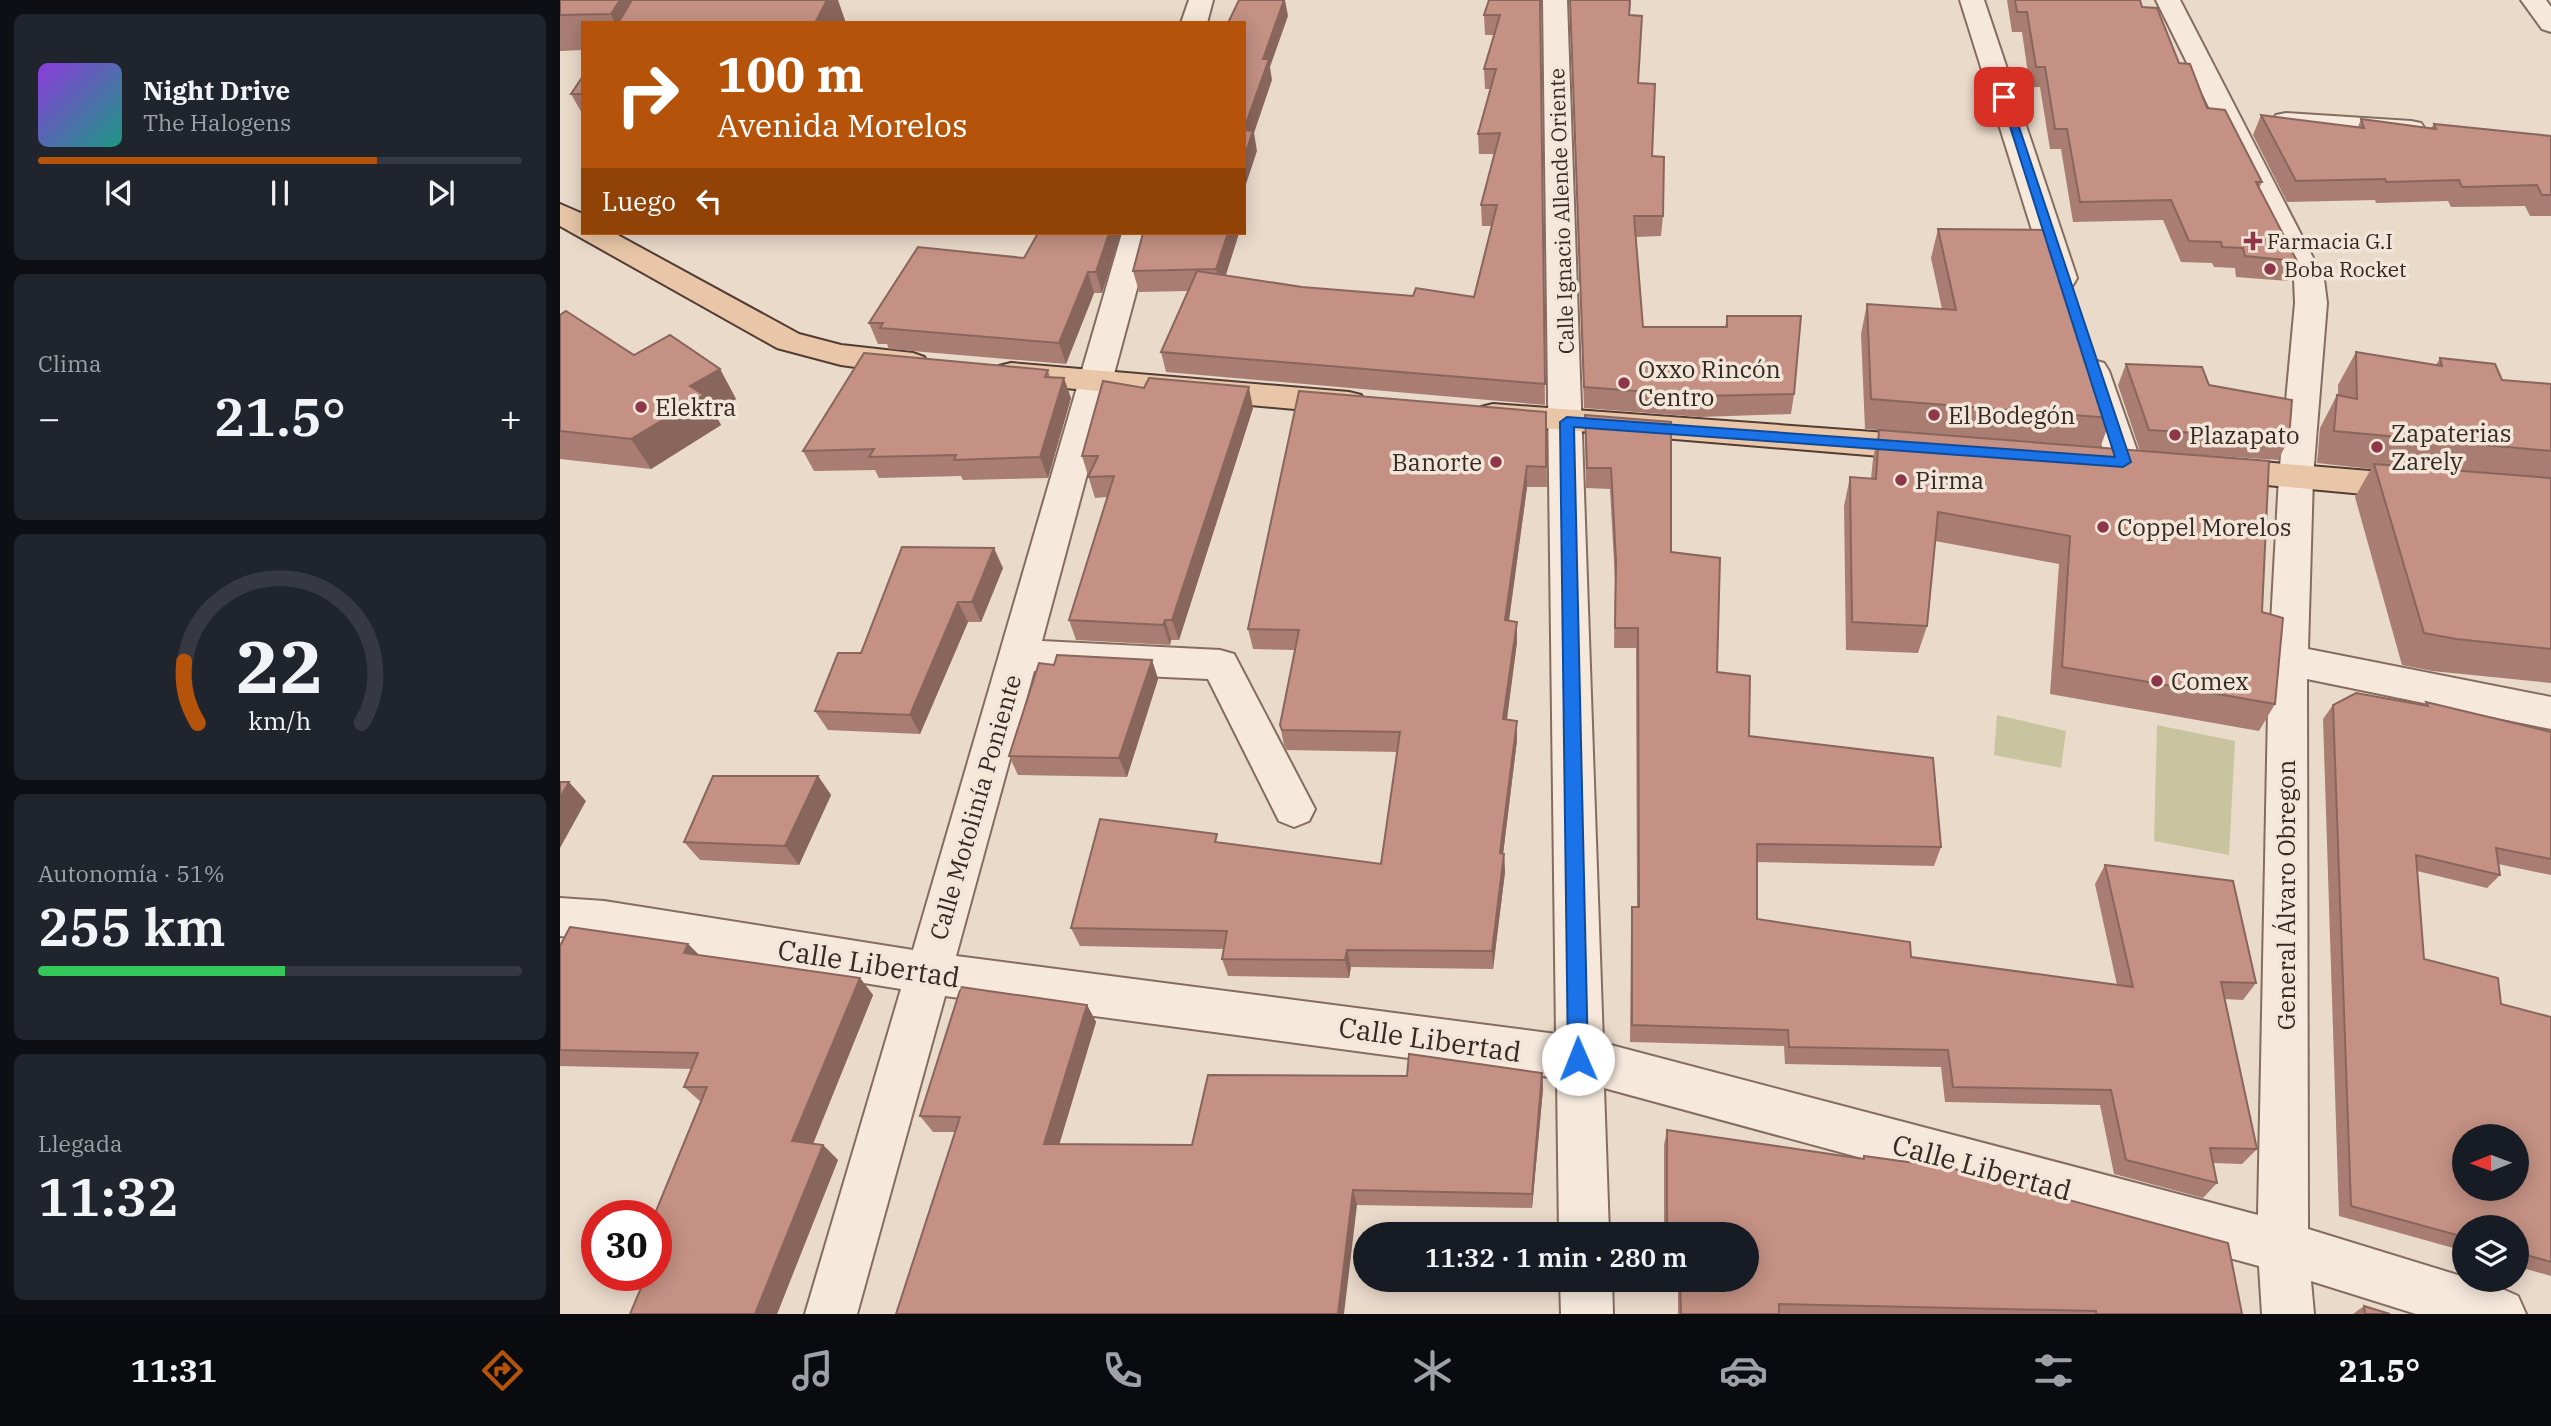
<!DOCTYPE html>
<html lang="es">
<head>
<meta charset="utf-8">
<style>
  :root { --surface:#171b24; --page:#20242c; --text:#f1f3f6; --muted:#9ea1a6; --line:#363941; --accent:#b45309 }
  body { margin:0; font-family:"IBM Plex Serif",serif; background:var(--page); color:var(--text); height:100vh; display:flex; flex-direction:column; font-size:26px; white-space:nowrap }
  * { box-sizing:border-box; margin:0 }
  p { font-size:23px; color:var(--muted) }
  .icon { flex:none; width:38px; height:38px; fill:none; stroke:currentColor; stroke-width:2; stroke-linecap:round; stroke-linejoin:round }
  .map { position:relative; flex:1; overflow:hidden }
  .side { display:flex; flex-direction:column; gap:14px; padding:14px; background:#0d0f14; width:560px }
  .side>* { flex:none }
  .banner { position:absolute; left:21px; top:21px; width:665px; height:214px; border-radius:0px; box-shadow:0 4px 18px #0003; background:#b45309; color:#fff; overflow:hidden }
  .needle { width:46px; rotate:269deg }
  .tools { position:absolute; left:1892px; top:1124px; display:grid; gap:14px }
  .tools a { display:grid; place-items:center; width:77px; height:77px; border-radius:50%; background:var(--surface); box-shadow:0 4px 18px #0003; font-size:35px }
  .speed { position:absolute; left:21px; top:1200px; display:flex; gap:14px; font-size:35px; font-weight:700; text-align:center }
  .speed>* { display:grid; place-content:center; width:91px; height:91px; border-radius:50%; background:var(--surface); box-shadow:0 4px 18px #0003; line-height:1 }
  .speed .limit { border:10px solid #d22; background:#fff; color:#111 }
  .pin { position:absolute; display:grid; place-items:center; width:60px; height:60px; color:#fff; margin:-30px; border-radius:14px; box-shadow:0 4px 10px #0006 }
  .me { position:absolute; width:77px; margin:-38px; rotate:359deg; stroke-linejoin:round; filter:drop-shadow(0 0 5px #0008) }
  .turn { display:flex; align-items:center; gap:24px; height:147px; padding:0 21px; font-size:32px }
  .turn .icon { width:91px; height:91px; stroke-width:2.5 }
  .turn b { display:block; font-size:49px; line-height:60px }
  .then { display:flex; align-items:center; height:66px; padding:0 21px; background:#0003; gap:14px; font-size:26px }
  .big { font-size:52px; font-weight:600; line-height:1.1 }
  .side .widget { flex:1; display:flex; flex-direction:column; justify-content:center; gap:10px; min-width:0; padding:0 24px; border-radius:10px; background:var(--page) }
  .side .dial { align-items:center; gap:0 }
  .dial svg { height:182px; overflow:visible; fill:none; stroke:var(--line); stroke-width:7; stroke-linecap:round; text-anchor:middle }
  .dial text { fill:var(--text); stroke:none }
  .song { display:flex; align-items:center; gap:21px }
  .cover { width:84px; height:84px; border-radius:10px; background:linear-gradient(135deg,hsl(270 70% 55%),hsl(170 70% 35%)) }
  .played { height:7px; border-radius:4px; background:linear-gradient(90deg,var(--accent) 70%,var(--line) 70%) }
  .keys { display:flex; justify-content:space-around; direction:ltr }
  .heat { display:flex; justify-content:space-between; align-items:center; font-size:38px; direction:ltr }
  .charge { height:10px; border-radius:5px; background:linear-gradient(90deg,#34c759 51%,var(--line) 0) }
  .trip { position:absolute; left:793px; top:1222px; width:406px; height:70px; border-radius:35px; background:var(--surface); box-shadow:0 4px 18px #0003; font-weight:600; line-height:70px; text-align:center }
  .tab-bar { display:flex; height:112px; justify-content:space-around; align-items:center; background:#090b0e; color:var(--muted) }
  .tab-bar .icon { width:49px; height:49px }
  .tab-bar .current { color:var(--accent) }
  .tab-bar b { font-size:32px; color:var(--text) }
  main { display:flex; flex:1; min-height:0 }
  .map>svg:first-child { display:block }
  .green { fill:#c7c49f }
  .lines { fill:none; stroke-linecap:round; stroke-linejoin:round }
  .street-casing { stroke:#856c60; stroke-width:4 }
  .primary-casing { stroke:#533c34; stroke-width:4 }
  .street { fill:#f6e9dc; fill-rule:evenodd }
  .primary { fill:#e8c6a7; fill-rule:evenodd }
  .wall { fill:#a97d72 }
  .shaded-wall { fill:#89665c }
  .building { fill:#c49184; stroke:#89665c; stroke-width:2; fill-rule:evenodd }
  .route { fill:#1a73e8; stroke:#114b97; stroke-width:2 }
  .poi-dot { fill:#8d3749; stroke:#f2e6d9; stroke-width:2.5 }
  .labels { text-anchor:middle; dominant-baseline:central; stroke-width:7; stroke-linejoin:round; paint-order:stroke }
  .far-street-label { font-size:21px; fill:#372822; stroke:#f2e6d9 }
  .far-poi-label { font-size:21px; fill:#372822; stroke:#f2e6d9; text-anchor:start }
  .poi-label { font-size:24px; fill:#372822; stroke:#f2e6d9; text-anchor:start }
  .street-label { font-size:24px; fill:#372822; stroke:#f2e6d9 }
  .near-street-label { font-size:28px; fill:#372822; stroke:#f2e6d9 }
</style>
</head>
<body>
<main>
<section class="side">
<div class="widget">
<div class="song"><i class="cover"></i><div><b>Night Drive</b><p>The Halogens</p></div></div>
<div class="played"></div>
<div class="keys"><svg class="icon" aria-label="previous" viewBox="0 0 24 24"><path d="M18 5L8 12l10 7zM5 5v14"/></svg><svg class="icon" aria-label="pause" viewBox="0 0 24 24"><path d="M8 5v14M16 5v14"/></svg><svg class="icon" aria-label="next" viewBox="0 0 24 24"><path d="M6 5l10 7-10 7zM19 5v14"/></svg></div>
</div>
<div class="widget"><p>Clima</p>
<div class="heat"><a>−</a><b class="big">21.5°</b><a>+</a></div>
</div>
<div class="widget dial"><svg viewBox="0 0 100 80">
<path d="M14 69A42 42 0 1 1 86 69"/>
<path d="M14 69A42 42 0 0 1 8 42" stroke="#b45309"/>
<text x="50" y="56" font-size="32" font-weight="700">22</text>
<text x="50" y="72" font-size="11">km/h</text>
</svg></div>
<div class="widget"><p>Autonomía · 51%</p><b class="big">255 km</b><div class="charge"></div></div>
<div class="widget"><p>Llegada</p><b class="big">11:32</b></div>
</section>
<div class="map">
<svg width="1991" height="1314" viewBox="0 0 1991 1314">
  <rect width="100%" height="100%" fill="#eadaca"/>
  <g class="green">
    <polygon points="1437,715 1506,731 1501,768 1434,755"/>
    <polygon points="1597,725 1675,741 1669,855 1594,841"/>
  </g>
  <g class="lines">
    <defs>
      <g id="street">
        <polygon points="629,0 653,0 647,23 621,23"/>
        <polygon points="983,0 1007,0 1043,1043 1698,1215 1709,660 1719,477 1735,303 1734,279 1596,0 1620,0 1764,279 1767,303 1753,477 1748,649 1991,697 1991,729 1747,679 1748,1229 1940,1288 1958,1296 1966,1314 1856,1314 1751,1281 1754,1314 1702,1314 1699,1266 1044,1088 1049,1234 999,1234 997,1078 385,996 297,1314 245,1314 341,989 44,941 0,936 0,898 44,901 353,950 562,233 592,233 482,641 660,650 674,654 755,809 749,821 734,827 719,821 648,679 474,671 396,956 996,1034"/>
        <polygon points="1400,0 1424,0 1517,278 1513,285 1502,287 1491,285 1487,278"/>
        <polygon points="1961,0 1986,0 1991,7 1991,32 1982,29"/>
        <polygon points="1726,113 1851,121 1861,123 1865,129 1861,135 1851,137 1716,127 1712,121 1716,115"/>
        <polygon points="1533,360 1544,363 1549,371 1581,462 1576,470 1564,474 1552,470 1547,462 1517,371 1522,363"/>
        <polygon points="1000,1279 1052,1279 1053,1314 1001,1314"/>
      </g>
      <g id="primary">
        <polygon points="0,204 23,214 23,233 54,233 239,334 281,345 353,353 364,357 369,364 364,371 353,375 281,365 217,348 0,226"/>
        <polygon points="451,363 789,392 801,395 806,403 801,411 789,414 439,382 435,374 439,366"/>
        <polygon points="933,404 1368,436 1380,440 1385,448 1380,456 1368,460 921,423 916,415 921,407"/>
        <polygon points="1655,458 1857,475 1869,478 1874,487 1869,496 1857,499 1643,479 1638,470 1643,461"/>
      </g>
    </defs>
    <use href="#street" class="street-casing"/>
    <use href="#primary" class="primary-casing"/>
    <use href="#street" class="street"/>
    <use href="#primary" class="primary"/>
  </g>
  <g class="wall">
    <polygon points="0,0 286,23 23,23 23,50 0,51"/>
    <polygon points="981,0 985,405 606,372 601,352 628,291 579,292 573,271 583,233 679,233 666,275 742,287 853,296 914,297 932,226 922,226 921,205 934,154 919,154 918,134 931,89 925,89 924,69 934,35 925,35 924,15"/>
    <polygon points="1010,0 1071,0 1070,15 1078,83 1103,216 1101,236 1076,237 1083,327 1165,327 1167,316 1234,394 1231,414 1140,417 1024,408"/>
    <polygon points="1447,0 1580,0 1582,7 1647,108 1702,182 1699,188 1737,261 1728,281 1676,277 1675,268 1654,267 1652,263 1621,262 1603,220 1513,222 1501,149 1490,149 1480,87 1470,87 1462,32 1452,32"/>
    <polygon points="23,76 23,115 11,94"/>
    <polygon points="1701,115 1798,127 1801,119 1871,128 1874,124 1991,136 1991,216 1970,216 1965,206 1891,207 1888,201 1816,203 1815,200 1727,202 1693,135"/>
    <polygon points="1378,229 1551,418 1540,448 1580,451 1558,385 1566,364 1649,385 1729,439 1718,460 1612,453 1702,612 1715,704 1699,731 1490,694 1499,564 1375,541 1367,626 1358,653 1286,650 1284,506 1290,477 1311,479 1313,459 1319,430 1445,440 1305,429 1301,334 1307,304 1382,309 1371,258"/>
    <polygon points="561,233 542,293 534,293 506,364 329,349 327,344 318,344 309,323 464,258"/>
    <polygon points="0,315 74,355 160,369 176,399 154,412 161,425 91,469 0,459"/>
    <polygon points="1796,352 1876,365 1880,358 1942,380 1991,384 1991,683 1872,671 1842,665 1795,497 1811,469 1757,463 1760,428 1777,395 1778,396 1778,385"/>
    <polygon points="488,370 490,377 511,398 488,478 403,480 401,476 319,478 315,470 254,471 243,451"/>
    <polygon points="693,408 619,640 611,640 610,645 516,640 509,620 548,497 535,498 522,456"/>
    <polygon points="986,412 987,487 967,487 949,621 957,642 947,720 957,740 943,854 944,854 945,872 933,969 791,967 789,978 668,976 662,959 664,949 520,946 511,928 660,842 821,864 838,752 727,750 724,745 720,725 735,650 693,649 688,629"/>
    <polygon points="1025,415 1111,552 1157,672 1189,736 1381,847 1374,866 1197,862 1197,919 1351,957 1557,985 1535,884 1545,865 1696,983 1683,1000 1665,999 1697,1149 1682,1164 1653,1163 1657,1183 1643,1198 1554,1174 1540,1105 1385,1102 1381,1067 1225,1064 1224,1046 1070,1042 1071,924 1072,907 1077,907 1076,648 1054,648 1055,581 1050,489 1026,488"/>
    <polygon points="443,568 421,622 408,622 360,734 268,730 255,711 301,653"/>
    <polygon points="592,660 598,679 567,777 458,775 449,756"/>
    <polygon points="1866,702 1991,732 1991,875 1938,864 1940,875 1927,888 1857,871 1864,959 1941,1004 1991,1017 1991,1276 1956,1266 1956,1227 1904,1227 1904,1251 1779,1216 1763,719 1773,705 1864,705"/>
    <polygon points="258,776 271,795 239,865 140,860 124,842"/>
    <polygon points="10,927 128,944 139,955 300,978 313,995 253,1144 263,1145 278,1160 217,1314 70,1314 84,1280 77,1276 96,1276 96,1216 94,1216 141,1102 124,1087 132,1069 0,1066 0,946"/>
    <polygon points="527,1005 536,1022 499,1144 632,1145 847,1076 982,1073 983,1089 972,1208 797,1205 395,1132 373,1132 360,1116"/>
    <polygon points="1107,1130 1303,1159 1304,1156 1682,1314 1118,1314 1118,1291 1105,1291 1105,1279 1186,1279 1186,1234 1104,1234 1104,1145"/>
    <polygon points="1804,1306 1830,1314 1793,1314"/>
  </g>
  <g class="shaded-wall">
    <polygon points="60,0 90,0 87,23 55,23 51,14"/>
    <polygon points="267,0 278,0 286,23 255,23"/>
    <polygon points="724,0 725,0 728,16 710,67 712,80 694,133 697,151 684,190 684,129 703,59"/>
    <polygon points="549,233 561,233 542,293 536,272"/>
    <polygon points="668,233 679,233 661,290 656,269"/>
    <polygon points="528,272 534,293 506,364 499,343"/>
    <polygon points="160,369 176,399 154,412 161,425 91,469 71,439 130,386"/>
    <polygon points="504,378 511,398 488,478 480,457"/>
    <polygon points="689,387 693,408 619,640 612,620"/>
    <polygon points="967,466 967,487 946,641 945,620"/>
    <polygon points="434,548 443,568 421,622 412,602"/>
    <polygon points="398,602 408,622 360,734 350,715"/>
    <polygon points="605,620 611,640 610,645 603,625"/>
    <polygon points="957,622 957,642 944,739 943,719"/>
    <polygon points="592,660 598,679 567,777 559,758"/>
    <polygon points="957,721 957,740 941,871 940,853"/>
    <polygon points="258,776 271,795 239,865 225,846"/>
    <polygon points="9,782 26,801 0,848 0,798"/>
    <polygon points="944,854 945,872 933,969 932,951"/>
    <polygon points="128,944 145,961 124,953"/>
    <polygon points="787,950 791,967 789,978 785,960"/>
    <polygon points="300,978 313,995 248,1156 232,1141"/>
    <polygon points="527,1005 536,1022 495,1159 484,1144"/>
    <polygon points="982,1073 983,1089 972,1208 972,1194"/>
    <polygon points="263,1145 278,1160 217,1314 195,1314"/>
    <polygon points="793,1190 797,1205 784,1314 778,1314"/>
  </g>
  <g class="building">
    <polygon points="0,0 60,0 51,14 0,15"/>
    <polygon points="72,0 267,0 255,23 58,23"/>
    <polygon points="679,0 724,0 703,59 709,59 684,129 684,23 668,23"/>
    <polygon points="929,0 980,0 985,384 601,352 637,271 742,287 853,296 856,288 914,297 937,205 921,205 940,133 918,134 936,69 924,69 940,15 924,15"/>
    <polygon points="1010,0 1070,0 1069,15 1082,16 1078,83 1095,84 1092,156 1104,157 1103,216 1074,216 1083,327 1167,327 1167,316 1241,316 1234,394 1142,396 1024,387"/>
    <polygon points="1455,0 1580,0 1582,7 1597,8 1619,63 1630,64 1647,108 1665,110 1702,182 1696,182 1737,261 1685,256 1683,248 1662,247 1661,242 1629,241 1611,200 1520,202 1507,129 1495,129 1485,67 1476,67 1467,12 1457,12"/>
    <polygon points="23,76 23,94 11,94"/>
    <polygon points="1701,115 1804,128 1801,119 1876,129 1874,124 1991,136 1991,195 1982,195 1977,185 1902,187 1899,180 1826,182 1825,179 1736,181"/>
    <polygon points="684,130 693,131 684,158"/>
    <polygon points="1378,229 1489,230 1551,418 1311,399 1307,304 1396,310"/>
    <polygon points="478,233 549,233 536,272 528,272 499,343 320,328 323,323 309,323 358,247 464,258"/>
    <polygon points="583,233 668,233 656,269 573,271"/>
    <polygon points="6,311 74,355 110,335 160,369 130,386 144,395 71,439 0,431 0,315"/>
    <polygon points="1796,352 1882,366 1880,358 1935,364 1942,380 1991,384 1991,451 1774,431 1777,395 1797,399"/>
    <polygon points="304,353 488,370 485,377 504,378 480,457 394,460 396,455 309,457 314,449 243,451"/>
    <polygon points="1566,364 1642,367 1649,385 1732,400 1729,439 1589,430"/>
    <polygon points="589,378 689,387 612,620 605,620 603,625 509,620 554,476 528,477 538,456 522,456 543,381 584,388"/>
    <polygon points="739,391 986,412 986,467 967,466 945,620 957,622 943,719 957,721 940,853 944,854 932,951 787,950 785,960 662,959 667,931 511,928 540,819 657,834 655,842 821,864 840,732 722,730 720,725 739,630 688,629"/>
    <polygon points="1025,415 1111,422 1111,552 1160,558 1157,672 1190,676 1189,736 1373,758 1381,847 1197,844 1197,919 1350,942 1351,957 1573,987 1545,865 1673,881 1696,983 1661,982 1697,1149 1650,1148 1657,1183 1566,1160 1551,1090 1393,1087 1388,1050 1229,1047 1228,1030 1072,1025 1072,907 1079,907 1078,628 1055,628 1056,561 1051,468 1027,468"/>
    <polygon points="1319,430 1709,461 1702,612 1723,618 1715,704 1502,667 1510,536 1378,512 1367,626 1292,622 1290,477 1316,479"/>
    <polygon points="1814,464 1991,478 1991,649 1896,639 1864,633"/>
    <polygon points="342,547 434,548 412,602 398,602 350,715 255,711 278,653 301,653"/>
    <polygon points="497,655 592,660 559,758 449,756 479,663 494,665"/>
    <path d="M1796,693l72,13 -2,-4 125,30v127l-55,-11 4,27 -84,-20 8,104 74,19 3,26 50,13v245l-35,-10v-25h-52v10l-113,-31 -18,-501zM1904,1136h52v52h-52z"/>
    <polygon points="153,776 258,776 225,846 124,842"/>
    <polygon points="0,782 9,782 0,798"/>
    <polygon points="10,927 128,944 124,953 300,978 232,1141 263,1145 195,1314 70,1314 86,1276 96,1276 96,1216 94,1216 147,1087 124,1087 138,1053 0,1050 0,946"/>
    <polygon points="401,987 527,1005 484,1144 632,1145 648,1075 847,1076 849,1054 982,1073 972,1194 793,1190 778,1314 336,1314 400,1117 360,1116"/>
    <polygon points="1107,1130 1304,1159 1304,1156 1391,1168 1668,1243 1682,1314 1536,1314 1536,1311 1219,1304 1219,1314 1121,1314 1120,1279 1186,1279 1186,1234 1107,1234"/>
    <polygon points="1804,1306 1830,1314 1805,1314"/>
  </g>
  <polygon class="route" points="1440,95 1449,97 1571,462 1563,467 1014,427 1028,1059 1025,1065 1018,1068 1011,1065 1008,1059 1000,422 1007,417 1555,457"/>
  <g class="poi-dot">
    <path d="M1689.5 230.5h7v7h7v7h-7v7h-7v-7h-7v-7h7z"/>
    <circle cx="1710" cy="269" r="7"/>
    <circle cx="1064" cy="383" r="7"/>
    <circle cx="81" cy="407" r="7"/>
    <circle cx="1374" cy="415" r="7"/>
    <circle cx="1615" cy="435" r="7"/>
    <circle cx="1817" cy="447" r="7"/>
    <circle cx="936" cy="462" r="7"/>
    <circle cx="1341" cy="480" r="7"/>
    <circle cx="1543" cy="527" r="7"/>
    <circle cx="1597" cy="681" r="7"/>
  </g>
  <g class="labels">
    <g class="far-street-label">
      <text transform="translate(1001 211) rotate(-92)">Calle Ignacio Allende Oriente</text>
    </g>
    <g class="far-poi-label">
      <text x="1707" y="241">Farmacia G.I</text>
      <text x="1724" y="269">Boba Rocket</text>
    </g>
    <g class="poi-label">
      <text x="1078" y="369">Oxxo Rincón<tspan x="1078" dy="28">Centro</tspan></text>
      <text x="95" y="407">Elektra</text>
      <text x="1388" y="415">El Bodegón</text>
      <text x="1831" y="433">Zapaterias<tspan x="1831" dy="28">Zarely</tspan></text>
      <text x="1629" y="435">Plazapato</text>
      <text x="922" y="462" text-anchor="end">Banorte</text>
      <text x="1355" y="480">Pirma</text>
      <text x="1557" y="527">Coppel Morelos</text>
      <text x="1611" y="681">Comex</text>
    </g>
    <g class="street-label">
      <text transform="translate(415 807) rotate(-74)">Calle Motolinía Poniente</text>
      <text transform="translate(1726 895) rotate(-90)">General Álvaro Obregon</text>
    </g>
    <g class="near-street-label">
      <text transform="translate(309 963) rotate(9)">Calle Libertad</text>
      <text transform="translate(870 1039) rotate(8)">Calle Libertad</text>
      <text transform="translate(1422 1167) rotate(15)">Calle Libertad</text>
    </g>
  </g>
</svg>
<div class="tools">
<a><svg class="needle" viewBox="-14 -14 28 28"><path d="M0-13l5 13h-10z" fill="#e53935"/><path d="M0 13l5-13h-10z" fill="#9ea1a6"/></svg></a>
<a><svg class="icon" aria-label="layers" viewBox="0 0 24 24"><path d="M12 4l9 5-9 5-9-5zM3 14l9 5 9-5"/></svg></a>
</div>
<div class="speed"><div class="limit">30</div></div>
<div class="pin" style="left:1444px;top:97px;background:#d93025"><svg class="icon" aria-label="arrive" viewBox="0 0 24 24"><path d="M6 21V4h12l-3 4 3 4H6"/></svg></div>
<svg class="me" style="left:1018px;top:1059px" viewBox="-20 -20 40 40"><circle r="19" fill="#fff"/><path d="M0-13L10 11 0 6-10 11z" fill="#1a73e8"/></svg>
<div class="trip">11:32 · 1 min · 280 m</div>
<div class="banner">
<div class="turn"><svg class="icon" aria-label="right" viewBox="0 0 24 24"><path d="M7 20v-9h11M14 6l5 5-5 5"/></svg><div><b>100 m</b>Avenida Morelos</div></div>
<div class="then">Luego<svg class="icon" aria-label="left" viewBox="0 0 24 24"><path d="M17 20v-9H6M10 6l-5 5 5 5"/></svg></div>
</div>
</div>
</main>
<nav class="tab-bar">
<b>11:31</b>
<svg class="icon current" aria-label="directions" viewBox="0 0 24 24"><path d="M12 3l9 9-9 9-9-9zM9 14v-3h6M13 9l2 2-2 2"/></svg>
<svg class="icon" aria-label="music" viewBox="0 0 24 24"><path d="M9 18V5l10-2v13"/><circle cx="6" cy="18" r="3"/><circle cx="16" cy="16" r="3"/></svg>
<svg class="icon" aria-label="phone" viewBox="0 0 24 24"><path d="M5 4h4l2 5-3 2q2 4 5 5l2-3 5 2v4C11 20 4 13 5 4z"/></svg>
<svg class="icon" aria-label="climate" viewBox="0 0 24 24"><path d="M12 3v18M4 7l16 10M4 17L20 7"/></svg>
<svg class="icon" aria-label="car" viewBox="0 0 24 24"><path d="M5 17H2v-5l4-1 3-4h7l3 4 3 1v5h-3M9 17h6M6 11h13"/><circle cx="7" cy="17" r="2"/><circle cx="17" cy="17" r="2"/></svg>
<svg class="icon" aria-label="filters" viewBox="0 0 24 24"><path d="M4 7h16M4 17h16"/><circle cx="9" cy="7" r="2"/><circle cx="15" cy="17" r="2"/></svg>
<b>21.5°</b>
</nav>
</body>
</html>
